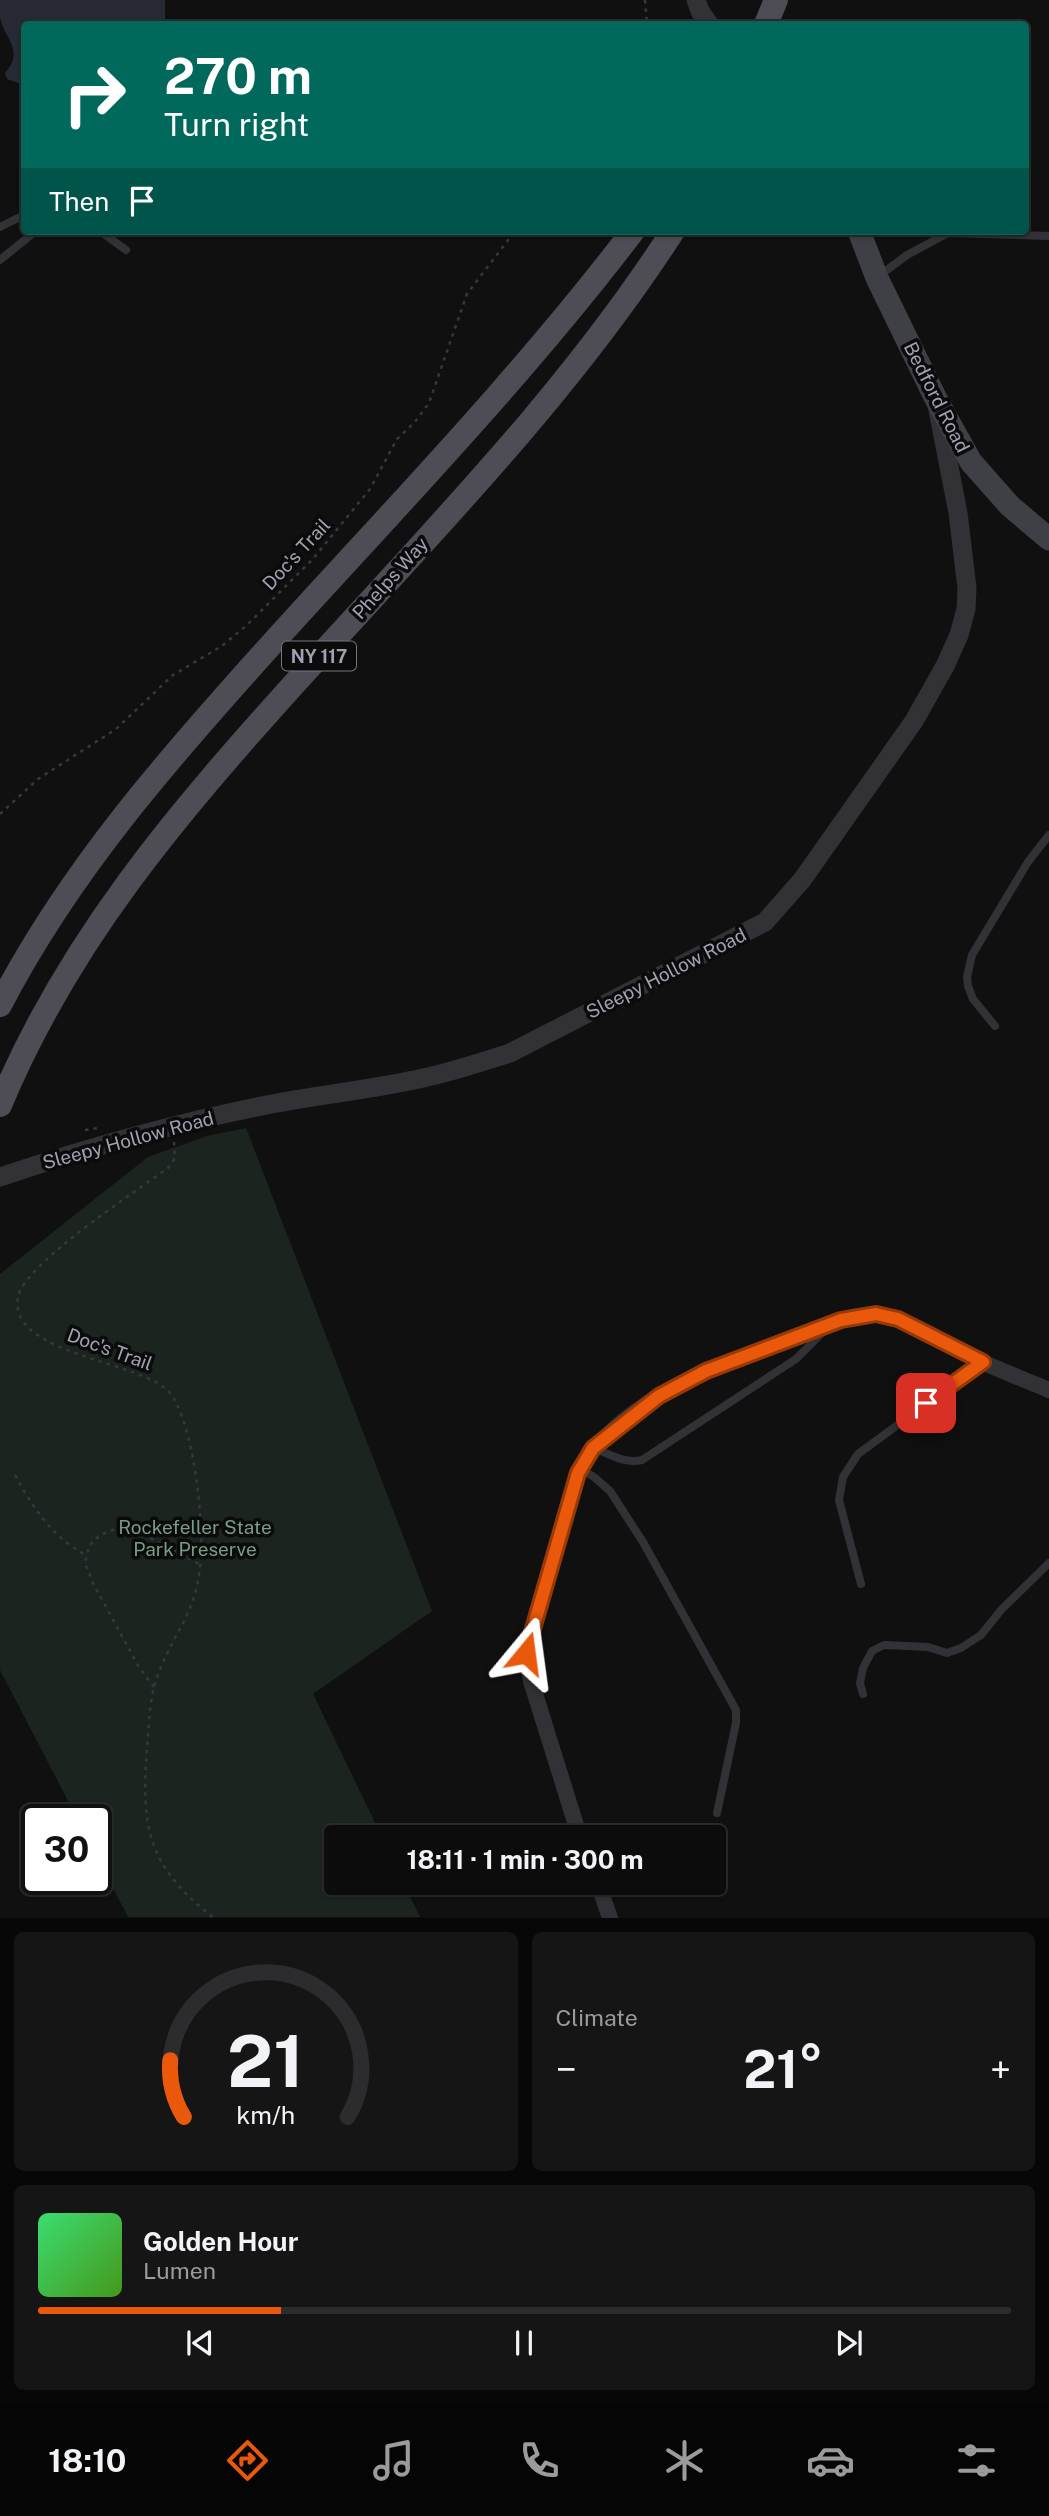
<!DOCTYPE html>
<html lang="en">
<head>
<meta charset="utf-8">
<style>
  :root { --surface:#0c0c0d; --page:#151516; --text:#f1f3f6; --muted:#9a9b9d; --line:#2c2c2e; --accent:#ea580c }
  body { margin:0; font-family:"Public Sans",sans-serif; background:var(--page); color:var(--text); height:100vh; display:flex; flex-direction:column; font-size:26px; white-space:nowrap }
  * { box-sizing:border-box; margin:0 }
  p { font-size:23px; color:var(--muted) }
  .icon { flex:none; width:38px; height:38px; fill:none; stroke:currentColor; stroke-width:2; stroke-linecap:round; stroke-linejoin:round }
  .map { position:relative; height:1918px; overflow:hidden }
  .drawer { display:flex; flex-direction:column; gap:14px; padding:14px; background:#070707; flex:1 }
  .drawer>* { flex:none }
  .top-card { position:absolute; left:21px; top:21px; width:1008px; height:214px; border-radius:7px; box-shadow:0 2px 5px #0004,0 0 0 2px var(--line); background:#00695c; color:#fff; overflow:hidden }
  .speed { position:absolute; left:21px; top:1804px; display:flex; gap:14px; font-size:35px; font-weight:700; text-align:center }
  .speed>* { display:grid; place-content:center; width:91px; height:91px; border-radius:50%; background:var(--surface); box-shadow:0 2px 5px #0004,0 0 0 2px var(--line); line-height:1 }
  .speed .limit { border:4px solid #111; border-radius:10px; background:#fff; color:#111 }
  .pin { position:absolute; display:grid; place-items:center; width:60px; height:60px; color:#fff; margin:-30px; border-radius:14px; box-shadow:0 4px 10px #0006 }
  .me { position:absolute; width:77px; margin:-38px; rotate:16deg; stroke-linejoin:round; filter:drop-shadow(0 0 5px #0008) }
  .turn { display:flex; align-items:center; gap:24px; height:147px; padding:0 28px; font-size:32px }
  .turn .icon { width:91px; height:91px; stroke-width:2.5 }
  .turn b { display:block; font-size:49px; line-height:60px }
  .then { display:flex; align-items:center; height:66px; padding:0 28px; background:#0003; gap:14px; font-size:26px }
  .big { font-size:52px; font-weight:700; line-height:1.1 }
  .drawer .tile { flex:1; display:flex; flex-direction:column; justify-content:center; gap:10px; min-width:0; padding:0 24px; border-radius:10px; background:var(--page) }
  .drawer .dial { align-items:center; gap:0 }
  .dial svg { height:182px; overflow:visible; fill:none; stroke:var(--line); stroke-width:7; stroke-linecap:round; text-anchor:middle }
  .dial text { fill:var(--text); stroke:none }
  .song { display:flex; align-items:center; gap:21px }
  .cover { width:84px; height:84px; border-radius:10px; background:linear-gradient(135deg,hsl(140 70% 55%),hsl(100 70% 35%)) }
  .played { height:7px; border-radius:4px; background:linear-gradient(90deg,var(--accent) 25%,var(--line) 25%) }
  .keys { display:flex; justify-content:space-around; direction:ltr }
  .heat { display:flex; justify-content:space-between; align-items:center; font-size:38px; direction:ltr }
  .drawer .tiles { flex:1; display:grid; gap:14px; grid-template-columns:1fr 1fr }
  .tile:last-child { grid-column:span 2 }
  .trip { position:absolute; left:324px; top:1825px; width:402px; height:70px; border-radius:7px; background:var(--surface); box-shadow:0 2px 5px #0004,0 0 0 2px var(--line); font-weight:700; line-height:70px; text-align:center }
  .tab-bar { display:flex; height:112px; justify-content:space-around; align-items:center; background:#050505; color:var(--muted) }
  .tab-bar .icon { width:49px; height:49px }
  .tab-bar .on { color:var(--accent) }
  .tab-bar b { font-size:32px; color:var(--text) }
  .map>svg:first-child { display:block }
  .green { fill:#1c241f }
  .water { fill:#272a35 }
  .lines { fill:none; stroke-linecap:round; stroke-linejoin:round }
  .path { stroke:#37373d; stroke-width:2.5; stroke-dasharray:3.5 5; stroke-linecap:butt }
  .service { stroke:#323136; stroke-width:8 }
  .minor { stroke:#323136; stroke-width:16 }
  .tertiary { stroke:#323136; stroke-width:19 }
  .secondary { stroke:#3f3f46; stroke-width:23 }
  .primary { stroke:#4e4d55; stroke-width:24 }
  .route-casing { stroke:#983908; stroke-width:18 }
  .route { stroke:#ea580c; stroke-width:12 }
  .labels { text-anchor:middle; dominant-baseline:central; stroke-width:7; stroke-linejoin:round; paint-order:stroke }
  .shield { fill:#0b0b0c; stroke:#747480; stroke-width:2 }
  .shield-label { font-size:18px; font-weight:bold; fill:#a1a1b2 }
  .street-label { font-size:19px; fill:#a1a1b2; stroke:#0b0b0c }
  .park-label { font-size:19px; fill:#779e85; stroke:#0b0b0c }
</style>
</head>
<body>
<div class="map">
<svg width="1049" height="1918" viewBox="0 0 1049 1918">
  <rect width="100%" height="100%" fill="#101011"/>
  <polygon class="green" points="246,1128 432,1611 313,1694 382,1837 336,1838 336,1883 403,1883 420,1917 128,1917 96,1856 96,1820 78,1820 0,1670 0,1274 148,1157 207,1136"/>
  <path class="water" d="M0,0h165v24h-141v61l-17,-6 -2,-6c20,-22 0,-34 -5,-55 0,-5 0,-13 0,-18z"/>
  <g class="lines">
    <g class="path">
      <polyline points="645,0 647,24"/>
      <polyline points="0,814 38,779 116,729 173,675 222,646 247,625 312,560 370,489 397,439 414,423 429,403 467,294 515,231"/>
      <polyline points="85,1130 98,1128"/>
      <path d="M174,1142l1,16 -7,10c-30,22 -144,96 -150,129 -11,58 126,64 152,96 19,24 28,90 30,121 3,36 2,70 -14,103 -11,22 -24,43 -31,67 -6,20 -6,43 -8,63 -6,81 0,119 67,171"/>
      <path d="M15,1475c18,33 37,62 71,80"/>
      <polyline points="154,1687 140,1669 93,1583 85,1563 89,1546 100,1535 115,1529 132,1528 201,1565"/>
    </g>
    <g class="service">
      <polyline points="0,227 24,215"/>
      <polyline points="100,231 126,250"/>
      <polyline points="0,260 36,231"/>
      <polyline points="879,276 907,255 948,233 1049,236"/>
      <polyline points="995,1026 973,999 968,986 967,977 972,955 1028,862 1049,835"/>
      <path d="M594,1448c16,7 31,16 48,12l154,-101 30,-30"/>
      <polyline points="580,1469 594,1477 610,1491 643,1542 736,1710 736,1723 717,1813"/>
      <polyline points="861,1584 839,1500 843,1477 858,1454 982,1363"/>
      <polyline points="863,1694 860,1683 863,1668 872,1651 884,1645 928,1647 947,1653 961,1648 981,1635 1001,1610 1049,1563"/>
    </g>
    <g class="minor">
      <path d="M580,1838l-49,-157 -5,-28 51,-180c46,-76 138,-105 216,-135 25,-9 60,-27 87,-23 34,6 65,29 96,44 23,11 49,21 73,31"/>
      <polyline points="598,1883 610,1918"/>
    </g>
    <g class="tertiary">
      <polyline points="696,0 700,11 709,24"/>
      <path d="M0,1177c90,-30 183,-56 277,-74 48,-9 98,-14 146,-25 29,-6 58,-16 87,-25l255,-131 37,-42 112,-159 31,-55 14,-31 7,-26 1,-21 -9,-75 -20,-103"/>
    </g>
    <polyline class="secondary" points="859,231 877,278 935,397 971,462 1010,506 1049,539"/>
    <g class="primary">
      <polyline points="766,24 776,0"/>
      <path d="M0,1005c70,-135 169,-247 270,-359 123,-136 252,-269 363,-415"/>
      <path d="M0,1105c69,-165 177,-291 295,-422 132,-146 271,-286 378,-452"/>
    </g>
  </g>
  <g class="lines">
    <defs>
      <polyline id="route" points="526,1653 578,1473 593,1448 659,1396 706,1371 841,1320 876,1314 898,1319 983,1362 926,1403"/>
    </defs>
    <use href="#route" class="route-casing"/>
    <use href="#route" class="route"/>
  </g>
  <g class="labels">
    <rect class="shield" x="282" y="641.5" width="74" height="29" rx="5"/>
    <g class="shield-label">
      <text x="319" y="656">NY 117</text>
    </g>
    <g class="street-label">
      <text transform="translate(937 397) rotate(63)">Bedford Road</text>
      <text transform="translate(296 554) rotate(-47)">Doc's Trail</text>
      <text transform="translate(390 578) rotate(-48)">Phelps Way</text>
      <text transform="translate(666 973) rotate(-27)">Sleepy Hollow Road</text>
      <text transform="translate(128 1140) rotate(-15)">Sleepy Hollow Road</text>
      <text transform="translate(110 1349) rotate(20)">Doc's Trail</text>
    </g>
    <g class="park-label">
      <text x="195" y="1527">Rockefeller State<tspan x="195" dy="22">Park Preserve</tspan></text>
    </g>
  </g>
</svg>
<div class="speed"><div class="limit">30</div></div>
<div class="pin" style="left:926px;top:1403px;background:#d93025"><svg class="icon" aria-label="arrive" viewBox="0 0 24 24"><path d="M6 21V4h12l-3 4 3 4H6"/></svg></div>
<svg class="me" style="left:526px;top:1653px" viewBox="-20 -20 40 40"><path d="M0-17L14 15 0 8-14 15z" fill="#ea580c" stroke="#fff" stroke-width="4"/></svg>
<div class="trip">18:11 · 1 min · 300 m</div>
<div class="top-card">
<div class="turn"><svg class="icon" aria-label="right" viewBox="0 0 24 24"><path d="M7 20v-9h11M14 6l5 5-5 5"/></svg><div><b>270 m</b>Turn right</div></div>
<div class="then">Then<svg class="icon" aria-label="arrive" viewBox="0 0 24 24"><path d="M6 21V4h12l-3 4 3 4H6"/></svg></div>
</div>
</div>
<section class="drawer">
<div class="tiles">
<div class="tile dial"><svg viewBox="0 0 100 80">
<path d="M14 69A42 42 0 1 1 86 69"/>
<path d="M14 69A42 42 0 0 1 8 44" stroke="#ea580c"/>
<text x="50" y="56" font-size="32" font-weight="700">21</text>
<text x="50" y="72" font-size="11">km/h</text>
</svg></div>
<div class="tile"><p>Climate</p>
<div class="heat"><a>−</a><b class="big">21°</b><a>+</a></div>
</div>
<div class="tile">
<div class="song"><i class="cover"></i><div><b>Golden Hour</b><p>Lumen</p></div></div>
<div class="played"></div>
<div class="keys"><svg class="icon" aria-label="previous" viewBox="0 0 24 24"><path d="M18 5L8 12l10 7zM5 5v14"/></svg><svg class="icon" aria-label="pause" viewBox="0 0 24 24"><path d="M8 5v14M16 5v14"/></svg><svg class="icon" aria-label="next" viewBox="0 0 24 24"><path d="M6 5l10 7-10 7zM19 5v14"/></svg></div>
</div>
</div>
</section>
<nav class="tab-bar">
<b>18:10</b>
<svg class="icon on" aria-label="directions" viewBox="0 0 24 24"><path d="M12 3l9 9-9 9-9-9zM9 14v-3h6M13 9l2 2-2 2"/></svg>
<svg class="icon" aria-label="music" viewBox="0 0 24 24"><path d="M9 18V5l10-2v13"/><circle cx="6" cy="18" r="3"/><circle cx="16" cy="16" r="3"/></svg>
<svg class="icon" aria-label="phone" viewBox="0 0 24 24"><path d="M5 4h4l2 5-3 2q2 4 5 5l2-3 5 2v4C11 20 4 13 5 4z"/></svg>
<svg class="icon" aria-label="climate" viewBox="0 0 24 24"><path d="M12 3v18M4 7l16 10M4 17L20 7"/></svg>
<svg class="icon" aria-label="car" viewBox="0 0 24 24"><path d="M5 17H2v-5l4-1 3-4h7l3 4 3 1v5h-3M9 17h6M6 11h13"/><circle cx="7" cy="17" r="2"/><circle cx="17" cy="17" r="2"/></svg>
<svg class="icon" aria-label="filters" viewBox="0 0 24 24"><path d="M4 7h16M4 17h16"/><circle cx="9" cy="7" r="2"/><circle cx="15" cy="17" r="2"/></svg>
</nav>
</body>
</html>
